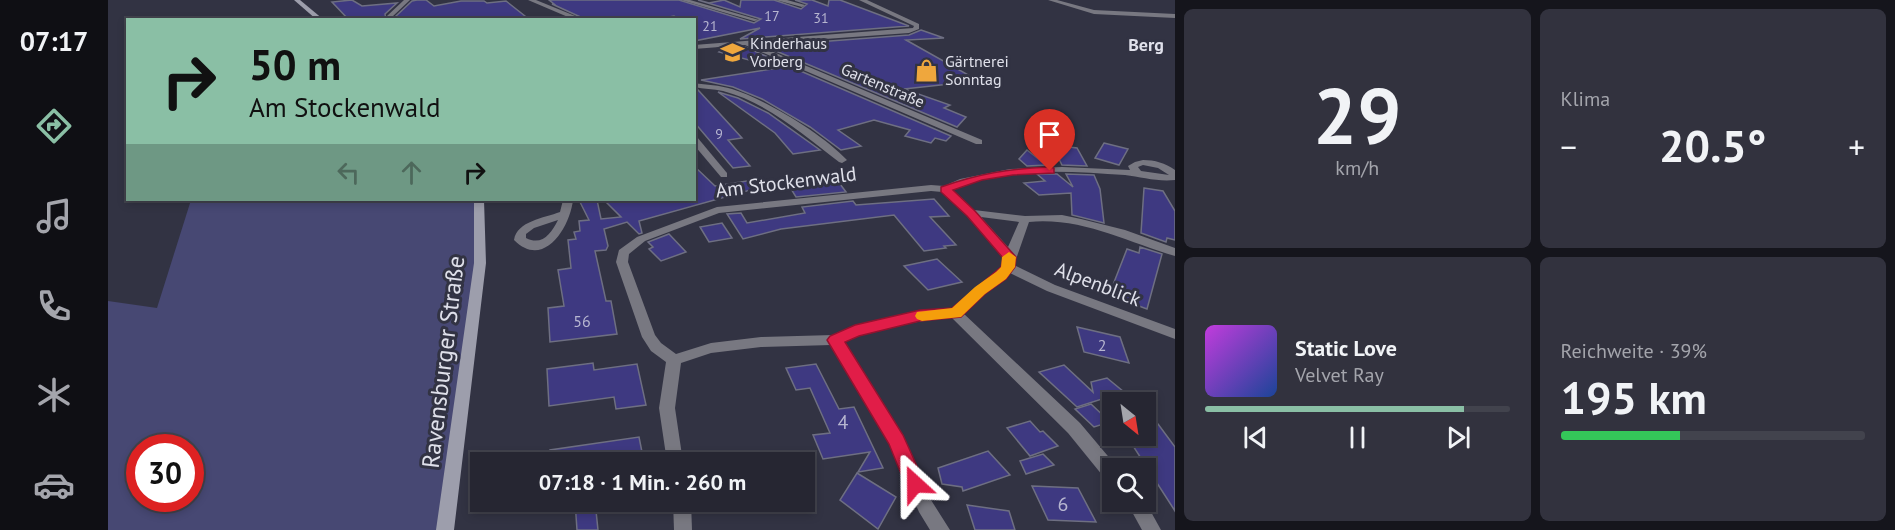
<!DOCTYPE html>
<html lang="de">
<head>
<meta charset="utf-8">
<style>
  :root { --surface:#262632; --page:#32323e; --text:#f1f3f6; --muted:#a4a5ac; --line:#42434d; --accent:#8abfa5 }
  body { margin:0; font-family:"PT Sans",sans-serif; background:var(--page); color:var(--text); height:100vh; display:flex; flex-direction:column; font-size:22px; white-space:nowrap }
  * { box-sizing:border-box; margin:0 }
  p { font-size:20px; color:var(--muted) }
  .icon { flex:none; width:33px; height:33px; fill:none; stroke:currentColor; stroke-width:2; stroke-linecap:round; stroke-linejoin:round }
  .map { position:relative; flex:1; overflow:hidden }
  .drawer { display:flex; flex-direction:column; gap:9px; padding:9px; background:#15151c; width:720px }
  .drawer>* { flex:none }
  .hud { position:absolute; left:18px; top:18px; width:570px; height:183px; border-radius:0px; box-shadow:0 3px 9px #0003,0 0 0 2px var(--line); background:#8abfa5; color:#111; overflow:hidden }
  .needle { width:39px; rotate:150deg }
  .controls { position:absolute; left:994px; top:392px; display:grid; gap:12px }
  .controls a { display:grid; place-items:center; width:54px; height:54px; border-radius:0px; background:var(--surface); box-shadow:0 3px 9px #0003,0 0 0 2px var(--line); font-size:30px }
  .speed { position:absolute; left:18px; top:434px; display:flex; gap:12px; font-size:30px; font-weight:700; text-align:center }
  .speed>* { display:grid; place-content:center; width:78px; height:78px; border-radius:50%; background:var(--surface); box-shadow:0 3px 9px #0003,0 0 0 2px var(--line); line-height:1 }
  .speed .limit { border:9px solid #d22; background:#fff; color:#111 }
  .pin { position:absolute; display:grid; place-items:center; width:51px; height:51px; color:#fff; margin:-62px -26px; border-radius:50% 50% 50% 0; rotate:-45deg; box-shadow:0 0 6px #0007 }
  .pin .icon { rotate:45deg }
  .me { position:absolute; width:66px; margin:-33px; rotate:336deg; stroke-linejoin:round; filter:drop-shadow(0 0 4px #0008) }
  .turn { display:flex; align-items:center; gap:21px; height:126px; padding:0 24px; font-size:27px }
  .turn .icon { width:78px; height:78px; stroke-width:2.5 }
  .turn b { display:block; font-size:42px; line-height:51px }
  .lanes { display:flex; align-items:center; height:57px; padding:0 24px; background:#0003; justify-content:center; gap:30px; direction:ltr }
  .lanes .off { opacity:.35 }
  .big { font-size:45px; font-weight:700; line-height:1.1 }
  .drawer .card { flex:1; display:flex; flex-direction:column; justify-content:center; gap:9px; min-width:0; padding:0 21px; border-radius:9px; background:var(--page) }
  .drawer .dial { align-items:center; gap:0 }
  .dial b { font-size:78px; line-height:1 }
  .song { display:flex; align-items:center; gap:18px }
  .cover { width:72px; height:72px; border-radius:9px; background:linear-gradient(135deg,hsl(290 70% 55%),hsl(220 70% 35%)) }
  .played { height:6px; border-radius:3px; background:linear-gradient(90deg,var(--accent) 85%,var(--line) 85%) }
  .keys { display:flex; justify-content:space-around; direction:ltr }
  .heat { display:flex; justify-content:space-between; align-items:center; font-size:33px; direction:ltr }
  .charge { height:9px; border-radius:4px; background:linear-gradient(90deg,#34c759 39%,var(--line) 0) }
  .drawer .tiles { flex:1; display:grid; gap:9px; grid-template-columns:repeat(2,1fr) }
  .trip { position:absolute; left:362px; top:452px; width:345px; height:60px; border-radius:0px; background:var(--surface); box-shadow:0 3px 9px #0003,0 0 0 2px var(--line); font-weight:700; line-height:60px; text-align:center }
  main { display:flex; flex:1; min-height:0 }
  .dock { display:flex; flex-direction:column; width:108px; justify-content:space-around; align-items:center; background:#0f0f14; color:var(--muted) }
  .dock .icon { width:42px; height:42px }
  .dock .active { color:var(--accent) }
  .dock b { font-size:27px; color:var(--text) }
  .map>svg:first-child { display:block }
  .green { fill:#474873; fill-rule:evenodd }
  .building { fill:#3e3981; stroke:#6e6f82; stroke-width:1.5 }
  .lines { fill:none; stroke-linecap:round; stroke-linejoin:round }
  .minor { fill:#787881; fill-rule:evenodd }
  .secondary { fill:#9d9eac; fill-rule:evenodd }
  .route { fill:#e11d48; stroke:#92132f; stroke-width:1.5 }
  .slow { fill:#f59e0b }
  .labels { text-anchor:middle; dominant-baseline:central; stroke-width:6; stroke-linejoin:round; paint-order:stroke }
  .far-number-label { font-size:14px; fill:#b7b6d0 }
  .far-poi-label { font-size:16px; fill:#dfe0ea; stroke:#323343; text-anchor:start }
  .far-street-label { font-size:16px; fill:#dfe0ea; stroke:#323343 }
  .number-label { font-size:16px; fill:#b7b6d0 }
  .far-quarter-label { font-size:18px; font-weight:bold; fill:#dfe0ea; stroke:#323343 }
  .street-label { font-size:20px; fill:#dfe0ea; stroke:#323343 }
  .near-number-label { font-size:20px; fill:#b7b6d0 }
  .near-street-label { font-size:24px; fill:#dfe0ea; stroke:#323343 }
</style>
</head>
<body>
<main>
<nav class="dock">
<b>07:17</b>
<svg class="icon active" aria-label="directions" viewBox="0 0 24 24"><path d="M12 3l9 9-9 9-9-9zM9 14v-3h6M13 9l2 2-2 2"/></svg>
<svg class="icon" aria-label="music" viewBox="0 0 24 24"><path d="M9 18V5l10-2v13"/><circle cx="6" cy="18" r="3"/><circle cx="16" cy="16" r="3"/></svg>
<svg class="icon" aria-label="phone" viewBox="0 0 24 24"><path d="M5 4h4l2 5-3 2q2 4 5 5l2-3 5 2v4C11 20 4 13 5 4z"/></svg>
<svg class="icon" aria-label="climate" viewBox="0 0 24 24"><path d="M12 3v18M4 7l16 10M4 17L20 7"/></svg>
<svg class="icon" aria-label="car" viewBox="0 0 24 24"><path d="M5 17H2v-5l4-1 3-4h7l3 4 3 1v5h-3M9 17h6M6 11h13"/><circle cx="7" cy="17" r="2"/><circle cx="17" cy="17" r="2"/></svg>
</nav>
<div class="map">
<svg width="1067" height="530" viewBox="0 0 1067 530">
  <rect width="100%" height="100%" fill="#323343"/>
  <path class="green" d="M83,200h288l2,20 -36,310h-337v-229l49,7zM32,447h50v51h-50z"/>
  <g class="building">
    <polygon points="244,0 254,6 289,3 277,14 278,20 261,20 259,17 241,20 224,2"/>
    <polygon points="309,0 318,0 326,6 353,1 376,1 379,3 398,1 422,20 288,20 287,17 304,1"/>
    <polygon points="441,0 571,0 646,23 653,19 590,0 601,3 616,0 632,7 633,0 666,0 693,9 699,4 687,0 704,0 720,6 721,0 732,0 801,26 632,39 652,28 586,41 586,20 573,20 566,16 546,20 479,20 444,4 446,4"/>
    <polygon points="813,30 836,38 798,40 864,77 846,80 851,83 796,89 842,105 836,108 858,117 849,127 656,46 801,35"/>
    <polygon points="637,47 843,136 838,141 827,138 823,143 797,136 802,130 766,120 730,130 753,146 733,150 702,127 654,99 625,87 593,80 671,68 611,52 615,49"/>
    <polygon points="586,89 590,90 634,138 620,140 642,166 625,168 586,122"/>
    <polygon points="610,92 630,98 660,113 712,150 685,154 667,133"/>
    <polygon points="996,143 1020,149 1011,165 987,158"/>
    <polygon points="944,145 969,148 979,166 954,165"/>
    <polygon points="919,150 938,165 919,166 911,159"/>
    <polygon points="586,166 607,186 645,180 646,189 531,221 534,233 531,234 519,222 496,229 500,246 498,250 487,251 498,301 503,301 509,334 442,342 440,308 456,306 450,270 463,268 460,240 468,239 466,232 472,231 471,221 481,220 471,200 489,200 493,219 513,217 496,200 586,200"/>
    <polygon points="929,174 949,174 965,187 958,174 986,175 992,189 996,223 964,215 963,193 931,195 916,183 937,181"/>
    <polygon points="729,180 738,192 688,197 680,184"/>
    <polygon points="1036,188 1055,191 1067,211 1067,240 1059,238 1058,242 1033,233"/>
    <polygon points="826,199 841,216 822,217 848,245 836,246 838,248 816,251 786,215 673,229 635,239 619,214 633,213 639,223 697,213 694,207 745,201 748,205"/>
    <polygon points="614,223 624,238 601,242 592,227"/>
    <polygon points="561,234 578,252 553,261 541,249 545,247 540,242"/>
    <polygon points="1032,247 1054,254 1039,309 1001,295 1019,249 1031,253"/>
    <polygon points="829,259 854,282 820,290 796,266"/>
    <polygon points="969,327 1012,337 1021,363 976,352"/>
    <polygon points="485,363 486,370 529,364 538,405 508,409 506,397 441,406 439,369"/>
    <polygon points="708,364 731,409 746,407 775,468 750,472 762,452 715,459 705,435 722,433 702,388 688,390 678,368"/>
    <polygon points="956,365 985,392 983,382 999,378 1016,392 969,407 931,372"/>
    <polygon points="983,404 1002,422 986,427 967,409"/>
    <polygon points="922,421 932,432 935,431 950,446 922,456 899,428"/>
    <polygon points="1038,423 1050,424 1067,447 1067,511 1018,435 1038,435"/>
    <polygon points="531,437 536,462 443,462 442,450"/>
    <polygon points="880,451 902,475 855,491 854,487 834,484 830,468"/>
    <polygon points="935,454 946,465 918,474 912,461"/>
    <polygon points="749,473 788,497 770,529 732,500"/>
    <polygon points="924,486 970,488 988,522 940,520"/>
    <polygon points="467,501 487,501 490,530 469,530"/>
    <polygon points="859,505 901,511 907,530 867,530"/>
  </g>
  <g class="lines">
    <g class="minor">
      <polygon points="296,0 302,0 284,17 286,20 280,20 279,16"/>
      <polygon points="420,0 428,0 477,20 467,20"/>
      <polygon points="573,0 582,0 651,20 646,21"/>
      <polygon points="668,0 679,0 697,5 694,7"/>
      <polygon points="751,0 759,0 811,24 811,29 801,33 646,44 874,140 874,144 868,144 637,45 586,49 586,45 805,28 806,26"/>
      <polygon points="940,0 949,0 986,10 1067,14 1067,18 986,14"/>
      <path d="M586,83c13,2 25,2 38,6 33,10 91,45 115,71l-5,3 -3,-1c-35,-27 -73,-60 -116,-71 -10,-2 -19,-2 -29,-4z"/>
      <polygon points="586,136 589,137 619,173 619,177 613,177 586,145"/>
      <path d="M1035,160c12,0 22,3 32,10v10c-17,2 -34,-3 -50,-5 -57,-4 -121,-9 -173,15l22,20 51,6 37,-1 19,4 44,11 50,18v8c-49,-14 -93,-39 -146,-34l-15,43 41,20 120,44v10l-128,-48 -37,-18 -5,6 -21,14 -21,20 117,110 38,45h-5v15l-6,-2 -39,-48 -116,-115c-36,3 -75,9 -109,24l59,93 29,65 19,30h-20l-11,-18 -30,-68 -58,-99 -70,2 -50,6 -30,10 -6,45 8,54h-16l-8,-54 7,-46 -15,-11 -9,-14 -26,-75 3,-12 18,-13 80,-30 214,-22 13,1 16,-7 50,-10 52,-2 68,3 -2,-4 7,-4zM1035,165l15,3 11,7 -28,-4 -3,-4zM823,191l11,1 25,23 37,43 -2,8 -5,7 -21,14 -24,22 -32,2 -65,15 -22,9 -72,2 -50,6 -35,11 -15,-11 -6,-8 -27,-73 1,-8 16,-13 74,-28zM873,217l38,5 -11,25z"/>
      <path d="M455,200h10c-3,27 -29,70 -59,40 3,-19 30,-22 46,-28zM450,220c-7,14 -16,26 -32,18v-4l8,-6z"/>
      <polygon points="565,501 583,501 584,530 566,530"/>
      <polygon points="1018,501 1037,501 1053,530 1034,530"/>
    </g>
    <g class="secondary">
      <polygon points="186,0 192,0 216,20 209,20"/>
      <polygon points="366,200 376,200 378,263 346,530 328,530 366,263"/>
    </g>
  </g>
  <path class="route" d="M942,167l4,1v5l-41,2 -31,5 -29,10 22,21 41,46 -1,10 -9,12 -21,15 -24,23 -41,4 -61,15 -14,6 58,93 22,49 -3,7 -7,3 -7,-3 -19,-47 -62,-104 3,-4 25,-11 65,-15 32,-2 49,-41 2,-9 -36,-42 -26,-24v-5c40,-14 67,-18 109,-20z"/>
  <polygon class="slow" points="901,252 908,257 907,267 898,279 877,294 853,317 814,321 809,319 807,316 809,312 844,308 867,287 888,272 893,267 894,257"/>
  <defs>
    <symbol id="school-bare" viewBox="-9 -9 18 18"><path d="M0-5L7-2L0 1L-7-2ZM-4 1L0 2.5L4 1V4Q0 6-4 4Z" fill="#efa73d" stroke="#323343" stroke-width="2.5" paint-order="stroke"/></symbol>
    <symbol id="shop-bare" viewBox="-9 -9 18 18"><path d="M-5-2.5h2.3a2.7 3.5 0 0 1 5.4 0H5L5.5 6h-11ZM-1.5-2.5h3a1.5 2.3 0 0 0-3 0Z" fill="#efa73d" stroke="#323343" stroke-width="2.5" paint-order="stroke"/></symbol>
  </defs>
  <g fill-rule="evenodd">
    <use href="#school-bare" x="608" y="36" width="33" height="33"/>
    <use href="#shop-bare" x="802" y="54" width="33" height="33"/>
  </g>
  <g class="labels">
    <g class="far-number-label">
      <text x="664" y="16">17</text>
      <text x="713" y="18">31</text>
      <text x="602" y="26">21</text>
      <text x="611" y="134">9</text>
    </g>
    <g class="far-poi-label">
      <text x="642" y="43">Kinderhaus<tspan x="642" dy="18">Vorberg</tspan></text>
      <text x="837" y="61">Gärtnerei<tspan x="837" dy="18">Sonntag</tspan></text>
    </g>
    <g class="far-street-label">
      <text transform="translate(775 85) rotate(23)">Gartenstraße</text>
    </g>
    <g class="number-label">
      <text x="474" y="321">56</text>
      <text x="994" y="345">2</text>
    </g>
    <g class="far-quarter-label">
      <text x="1038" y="44">Berg</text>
    </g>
    <g class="street-label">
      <text transform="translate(678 182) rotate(-7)">Am Stockenwald</text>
      <text transform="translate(990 284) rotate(21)">Alpenblick</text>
    </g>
    <g class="near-number-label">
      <text x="735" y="422">4</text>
      <text x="955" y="504">6</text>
    </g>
    <g class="near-street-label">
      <text transform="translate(335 362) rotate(-83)">Ravensburger Straße</text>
    </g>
  </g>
</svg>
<div class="controls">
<a><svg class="needle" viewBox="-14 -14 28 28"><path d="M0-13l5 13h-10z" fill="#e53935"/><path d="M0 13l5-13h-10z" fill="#a4a5ac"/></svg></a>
<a><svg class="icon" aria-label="search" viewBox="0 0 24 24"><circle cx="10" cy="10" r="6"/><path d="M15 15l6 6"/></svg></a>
</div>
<div class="speed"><div class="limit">30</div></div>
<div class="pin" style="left:942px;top:171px;background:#d93025"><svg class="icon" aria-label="arrive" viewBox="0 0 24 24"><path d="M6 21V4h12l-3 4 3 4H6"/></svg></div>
<svg class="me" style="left:807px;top:484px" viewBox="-20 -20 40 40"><path d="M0-17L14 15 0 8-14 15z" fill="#e11d48" stroke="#fff" stroke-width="4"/></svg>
<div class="trip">07:18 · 1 Min. · 260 m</div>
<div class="hud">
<div class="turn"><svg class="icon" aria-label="right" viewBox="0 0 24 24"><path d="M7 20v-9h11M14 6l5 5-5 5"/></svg><div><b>50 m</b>Am Stockenwald</div></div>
<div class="lanes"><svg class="icon off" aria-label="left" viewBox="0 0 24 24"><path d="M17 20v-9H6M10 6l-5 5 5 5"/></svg><svg class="icon off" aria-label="ahead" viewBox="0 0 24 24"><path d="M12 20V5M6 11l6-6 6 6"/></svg><svg class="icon" aria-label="right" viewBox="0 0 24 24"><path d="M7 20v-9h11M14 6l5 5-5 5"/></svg></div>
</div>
</div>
<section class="drawer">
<div class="tiles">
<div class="card dial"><b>29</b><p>km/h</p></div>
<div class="card"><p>Klima</p>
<div class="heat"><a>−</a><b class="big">20.5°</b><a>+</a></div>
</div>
<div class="card">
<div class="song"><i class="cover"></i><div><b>Static Love</b><p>Velvet Ray</p></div></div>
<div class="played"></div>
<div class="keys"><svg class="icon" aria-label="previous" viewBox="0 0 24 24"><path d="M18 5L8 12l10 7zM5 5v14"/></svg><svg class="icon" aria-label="pause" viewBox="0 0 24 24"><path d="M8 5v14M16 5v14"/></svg><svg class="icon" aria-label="next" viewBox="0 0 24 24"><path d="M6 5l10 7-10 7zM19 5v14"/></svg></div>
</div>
<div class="card"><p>Reichweite · 39%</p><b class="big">195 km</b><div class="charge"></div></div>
</div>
</section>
</main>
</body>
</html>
